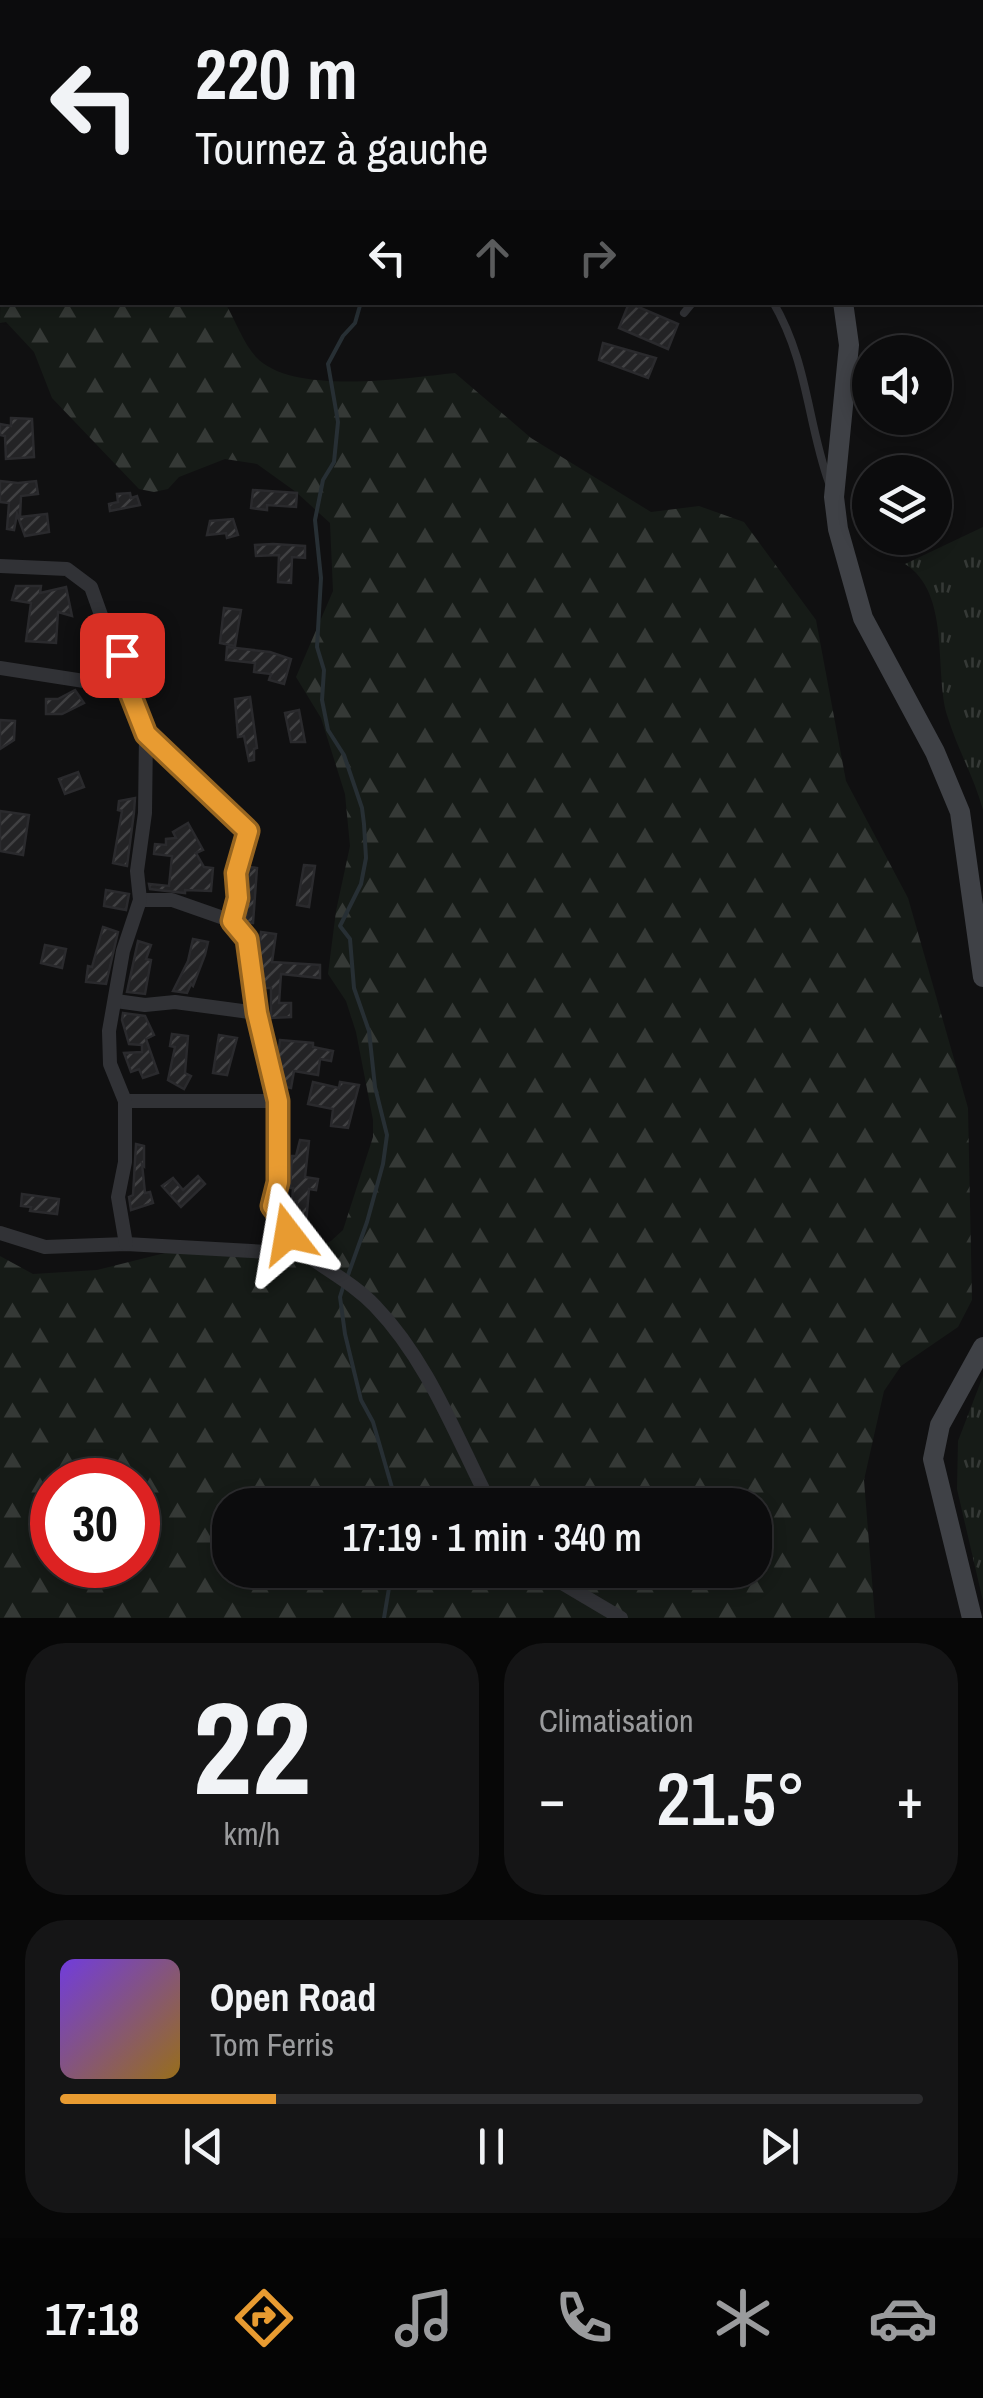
<!DOCTYPE html>
<html lang="fr">
<head>
<meta charset="utf-8">
<style>
  :root { --surface:#0c0c0d; --page:#151516; --text:#f1f3f6; --muted:#9a9b9d; --line:#2c2c2e; --accent:#e89b31 }
  body { margin:0; font-family:"Archivo Narrow",sans-serif; background:var(--page); color:var(--text); height:100vh; display:flex; flex-direction:column; font-size:38px; white-space:nowrap }
  * { box-sizing:border-box; margin:0 }
  p { font-size:32px; color:var(--muted) }
  .icon { flex:none; width:55px; height:55px; fill:none; stroke:currentColor; stroke-width:2; stroke-linecap:round; stroke-linejoin:round }
  .map { position:relative; height:1618px; overflow:hidden }
  .panel { display:flex; flex-direction:column; gap:25px; padding:25px; background:#070707; flex:1 }
  .panel>* { flex:none }
  .banner { position:absolute; left:0px; top:0px; width:985px; height:305px; box-shadow:0 5px 15px #0003,0 0 0 2px var(--line); background:#0c0c0d; color:var(--text); overflow:hidden }
  .buttons { position:absolute; left:852px; top:335px; display:grid; gap:20px }
  .buttons a { display:grid; place-items:center; width:100px; height:100px; border-radius:50%; background:var(--surface); box-shadow:0 5px 15px #0003,0 0 0 2px var(--line); font-size:50px }
  .speed { position:absolute; left:30px; top:1458px; display:flex; gap:20px; font-size:50px; font-weight:700; text-align:center }
  .speed>* { display:grid; place-content:center; width:130px; height:130px; border-radius:50%; background:var(--surface); box-shadow:0 5px 15px #0003,0 0 0 2px var(--line); line-height:1 }
  .speed .limit { border:15px solid #d22; background:#fff; color:#111 }
  .pin { position:absolute; display:grid; place-items:center; width:85px; height:85px; color:#fff; margin:-42px; border-radius:20px; box-shadow:0 5px 15px #0006 }
  .me { position:absolute; width:110px; margin:-55px; rotate:346deg; stroke-linejoin:round; filter:drop-shadow(0 0 8px #0008) }
  .turn { display:flex; align-items:center; gap:35px; height:210px; padding:0 30px; font-size:45px }
  .turn .icon { width:130px; height:130px; stroke-width:2.5 }
  .turn b { display:block; font-size:70px; line-height:85px }
  .lanes { display:flex; align-items:center; height:95px; padding:0 30px; background:#0003; justify-content:center; gap:50px; direction:ltr }
  .lanes .off { opacity:.35 }
  .big { font-size:75px; font-weight:600; line-height:1.1 }
  .panel .tile { flex:1; display:flex; flex-direction:column; justify-content:center; gap:15px; min-width:0; padding:0 35px; border-radius:40px; background:var(--page) }
  .panel .dial { align-items:center; gap:0 }
  .dial b { font-size:130px; line-height:1 }
  .song { display:flex; align-items:center; gap:30px }
  .cover { width:120px; height:120px; border-radius:15px; background:linear-gradient(135deg,hsl(260 70% 55%),hsl(40 70% 35%)) }
  .played { height:10px; border-radius:5px; background:linear-gradient(90deg,var(--accent) 25%,var(--line) 25%) }
  .keys { display:flex; justify-content:space-around; direction:ltr }
  .heat { display:flex; justify-content:space-between; align-items:center; font-size:55px; direction:ltr }
  .panel .tiles { flex:1; display:grid; gap:25px; grid-template-columns:1fr 1fr }
  .tile:last-child { grid-column:span 2 }
  .trip { position:absolute; left:212px; top:1488px; width:560px; height:100px; border-radius:40px; background:var(--surface); box-shadow:0 5px 15px #0003,0 0 0 2px var(--line); font-weight:600; line-height:100px; text-align:center }
  .tab-bar { display:flex; height:160px; justify-content:space-around; align-items:center; background:#050505; color:var(--muted) }
  .tab-bar .icon { width:70px; height:70px }
  .tab-bar .current { color:var(--accent) }
  .tab-bar b { font-size:45px; color:var(--text) }
  .map>svg:first-child { display:block }
  .grass { fill:url(#grass-tufts) }
  .forest { fill:url(#forest-firs); fill-rule:evenodd }
  .lines { fill:none; stroke-linecap:round; stroke-linejoin:round }
  .stream { stroke:#272f34; stroke-width:4 }
  .building { fill:url(#building-hatch); stroke:#2a2a2d; stroke-width:2.5 }
  .lane { stroke:#313236; stroke-width:8 }
  .street { stroke:#313236; stroke-width:14 }
  .secondary { stroke:#3f4146; stroke-width:20 }
  .route-casing { stroke:#976520; stroke-width:25 }
  .route { stroke:#e89b31; stroke-width:18 }
</style>
</head>
<body>
<div class="map">
<svg width="983" height="1618" viewBox="0 0 983 1618">
  <defs>
    <pattern id="grass-tufts" width="24" height="20" patternUnits="userSpaceOnUse" patternTransform="scale(2.5)"><rect width="24" height="20" fill="#161b17"/><path d="M3 7l-1-3M5 7V3M7 7l1-3M15 17l-1-3M17 17v-4M19 17l1-3" fill="none" stroke="#353936"/></pattern>
    <pattern id="forest-firs" width="22" height="20" patternUnits="userSpaceOnUse" patternTransform="scale(2.5)"><rect width="22" height="20" fill="#161b17"/><path d="M5 1l3.5 6h-7zM16 11l3.5 6h-7z" fill="#353936"/></pattern>
    <pattern id="building-hatch" width="6" height="6" patternUnits="userSpaceOnUse" patternTransform="scale(2.5)"><rect width="6" height="6" fill="#232325"/><path d="M-1 1l2-2M0 6l6-6M5 7l2-2" fill="none" stroke="#404042"/></pattern>
  </defs>
  <rect width="100%" height="100%" fill="#101011"/>
  <g class="grass">
    <path d="M983,527v283c-9,-33 -26,-62 -36,-95 -13,-46 4,-122 -42,-151z"/>
    <polygon points="983,1376 983,1601 957,1489 958,1441"/>
  </g>
  <path class="forest" d="M2,207v95l223,1c10,16 18,40 31,54 36,39 151,21 199,16l76,65 120,74 48,-6 45,16 72,98 30,161 62,117 60,210 4,192 -14,27 -57,39 -17,25 -20,89 11,138h-875v-362l33,18 64,-4 80,-20 48,1 62,11 44,-21 12,-11 30,-93v-17l-17,-88 -10,-31 -18,-27 8,-63 14,-65 -5,-52 -24,-76 -25,-41 37,-86 -3,-68 -34,-31 -39,-28 -32,-5 -46,18 -11,12 -14,3 -15,-3 -87,-91 -18,-46 -28,-30 -6,1zM52,1480h86v85h-86zM230,1505h525v65h-525z"/>
  <g class="lines">
    <g class="stream">
      <polyline points="410,2 412,0"/>
      <polyline points="348,1275 367,1222 383,1164 387,1135 375,1087 369,1031 354,988 350,939 340,926 361,884 366,858 364,824 362,808 344,755 328,730 322,700 324,670 317,647 321,578 315,520 323,480 334,462 338,422 328,364 343,336 355,323 361,302"/>
      <polyline points="344,1284 340,1297 345,1334 361,1400 373,1422 397,1505"/>
      <polyline points="384,1618 392,1570"/>
    </g>
  </g>
  <g class="building">
    <polygon points="629,303 678,324 668,349 619,328"/>
    <polygon points="603,343 656,358 648,378 599,360"/>
    <polygon points="11,418 32,419 34,457 6,459 5,436 0,435 0,424 11,426"/>
    <polygon points="0,481 18,483 36,481 38,494 21,496 20,517 47,514 49,532 25,536 17,514 14,530 7,529 9,503 0,502"/>
    <polygon points="253,490 297,493 296,507 267,505 267,510 251,508"/>
    <polygon points="130,493 131,498 137,496 140,505 110,511 109,504 118,502 117,494"/>
    <polygon points="233,519 238,535 227,538 226,533 207,535 210,521"/>
    <polygon points="273,544 305,546 305,558 292,557 291,583 278,582 279,555 256,556 255,545"/>
    <polygon points="16,586 41,586 40,593 66,587 72,616 58,612 56,643 26,641 31,603 12,600"/>
    <polygon points="224,608 241,610 235,646 220,643"/>
    <polygon points="227,647 270,652 291,659 284,684 269,680 271,674 254,672 255,663 226,660"/>
    <polygon points="75,690 84,703 62,714 46,714 46,699 58,699"/>
    <polygon points="250,697 257,748 254,749 254,760 249,761 244,736 238,737 235,699"/>
    <polygon points="299,710 305,742 291,742 285,713"/>
    <polygon points="0,720 15,721 14,740 0,749"/>
    <polygon points="78,772 84,787 65,794 59,779"/>
    <polygon points="135,798 134,812 127,866 113,863 122,811 118,810 119,801"/>
    <polygon points="0,811 29,815 23,855 0,851"/>
    <polygon points="188,823 203,850 196,853 204,867 213,868 211,891 185,890 185,893 150,889 149,884 169,886 172,856 154,854 155,844 166,845 166,839 176,838 173,832"/>
    <polygon points="304,865 315,866 309,907 297,905"/>
    <polygon points="249,867 257,868 253,923 246,922"/>
    <polygon points="106,890 129,894 126,910 104,906"/>
    <polygon points="103,927 118,932 106,984 86,982 88,966 92,967"/>
    <polygon points="261,932 276,934 272,962 320,965 320,978 281,974 279,1003 291,1003 291,1017 271,1018 271,988 264,988 259,949"/>
    <polygon points="193,939 208,942 205,955 193,986 191,984 187,993 173,991 188,961"/>
    <polygon points="138,941 151,945 146,959 151,960 145,994 127,992"/>
    <polygon points="45,945 66,949 62,968 41,963"/>
    <polygon points="123,1013 145,1016 154,1035 146,1039 158,1073 143,1078 139,1069 131,1072 124,1053 142,1052 142,1045 129,1044 122,1020"/>
    <polygon points="172,1034 188,1036 185,1073 191,1076 184,1089 168,1080 175,1047 170,1046"/>
    <polygon points="219,1035 237,1038 227,1075 213,1073"/>
    <polygon points="280,1040 313,1043 313,1047 333,1051 331,1061 320,1059 318,1075 294,1071 291,1088 286,1087 278,1056"/>
    <polygon points="313,1082 339,1088 340,1082 359,1085 348,1128 331,1126 333,1109 308,1104"/>
    <polygon points="300,1140 309,1141 305,1177 318,1179 316,1190 309,1189 306,1224 294,1220 297,1201 292,1201 293,1188 290,1188 292,1156 296,1156"/>
    <polygon points="136,1144 144,1146 144,1166 142,1164 145,1193 150,1192 153,1203 131,1210 129,1197 133,1195"/>
    <polygon points="198,1176 205,1184 181,1207 162,1186 173,1178 183,1190"/>
    <polygon points="22,1194 59,1199 57,1214 30,1211 31,1207 21,1206"/>
  </g>
  <g class="lines">
    <g class="lane">
      <path d="M773,302c35,60 34,119 56,181"/>
      <polyline points="684,313 693,302"/>
    </g>
    <g class="street">
      <path d="M0,566l67,3 24,18 15,42 16,26 7,33 17,46 102,97 -11,42 1,24 -6,24 15,18 10,74 21,88v82l-5,23c12,16 17,36 34,49 23,17 48,30 68,51 54,56 81,131 116,199"/>
      <polyline points="0,668 129,688"/>
      <polyline points="140,900 172,900 232,921"/>
      <polyline points="116,1001 145,1005 175,1002 257,1013"/>
      <polyline points="125,1101 278,1101"/>
      <polyline points="0,1233 45,1247 126,1244 305,1254"/>
      <polyline points="126,1244 118,1197 125,1162 125,1101 110,1064 109,1031 123,951 140,900 137,871 145,813 146,734"/>
      <polyline points="540,1570 621,1618"/>
    </g>
    <g class="secondary">
      <polyline points="128,2 129,0"/>
      <polyline points="797,2 798,0"/>
      <polyline points="0,170 2,169"/>
      <polyline points="843,302 849,345 834,497 838,529 863,618 935,752 960,812 983,977"/>
      <polyline points="972,1618 933,1459 940,1425 983,1347"/>
    </g>
  </g>
  <g class="lines">
    <defs>
      <polyline id="route" points="122,655 128,688 146,734 248,831 236,873 238,898 232,921 247,939 257,1013 278,1101 278,1182 272,1206 286,1224 288,1234"/>
    </defs>
    <use href="#route" class="route-casing"/>
    <use href="#route" class="route"/>
  </g>
</svg>
<div class="buttons">
<a><svg class="icon" aria-label="sound" viewBox="0 0 24 24"><path d="M4 9h4l5-4v14l-5-4H4zM17 9q2 3 0 6"/></svg></a>
<a><svg class="icon" aria-label="layers" viewBox="0 0 24 24"><path d="M12 4l9 5-9 5-9-5zM3 14l9 5 9-5"/></svg></a>
</div>
<div class="speed"><div class="limit">30</div></div>
<div class="pin" style="left:122px;top:655px;background:#d93025"><svg class="icon" aria-label="arrive" viewBox="0 0 24 24"><path d="M6 21V4h12l-3 4 3 4H6"/></svg></div>
<svg class="me" style="left:288px;top:1234px" viewBox="-20 -20 40 40"><path d="M0-17L14 15 0 8-14 15z" fill="#e89b31" stroke="#fff" stroke-width="4"/></svg>
<div class="trip">17:19 · 1 min · 340 m</div>
<div class="banner">
<div class="turn"><svg class="icon" aria-label="left" viewBox="0 0 24 24"><path d="M17 20v-9H6M10 6l-5 5 5 5"/></svg><div><b>220 m</b>Tournez à gauche</div></div>
<div class="lanes"><svg class="icon" aria-label="left" viewBox="0 0 24 24"><path d="M17 20v-9H6M10 6l-5 5 5 5"/></svg><svg class="icon off" aria-label="ahead" viewBox="0 0 24 24"><path d="M12 20V5M6 11l6-6 6 6"/></svg><svg class="icon off" aria-label="right" viewBox="0 0 24 24"><path d="M7 20v-9h11M14 6l5 5-5 5"/></svg></div>
</div>
</div>
<section class="panel">
<div class="tiles">
<div class="tile dial"><b>22</b><p>km/h</p></div>
<div class="tile"><p>Climatisation</p>
<div class="heat"><a>−</a><b class="big">21.5°</b><a>+</a></div>
</div>
<div class="tile">
<div class="song"><i class="cover"></i><div><b>Open Road</b><p>Tom Ferris</p></div></div>
<div class="played"></div>
<div class="keys"><svg class="icon" aria-label="previous" viewBox="0 0 24 24"><path d="M18 5L8 12l10 7zM5 5v14"/></svg><svg class="icon" aria-label="pause" viewBox="0 0 24 24"><path d="M8 5v14M16 5v14"/></svg><svg class="icon" aria-label="next" viewBox="0 0 24 24"><path d="M6 5l10 7-10 7zM19 5v14"/></svg></div>
</div>
</div>
</section>
<nav class="tab-bar">
<b>17:18</b>
<svg class="icon current" aria-label="directions" viewBox="0 0 24 24"><path d="M12 3l9 9-9 9-9-9zM9 14v-3h6M13 9l2 2-2 2"/></svg>
<svg class="icon" aria-label="music" viewBox="0 0 24 24"><path d="M9 18V5l10-2v13"/><circle cx="6" cy="18" r="3"/><circle cx="16" cy="16" r="3"/></svg>
<svg class="icon" aria-label="phone" viewBox="0 0 24 24"><path d="M5 4h4l2 5-3 2q2 4 5 5l2-3 5 2v4C11 20 4 13 5 4z"/></svg>
<svg class="icon" aria-label="climate" viewBox="0 0 24 24"><path d="M12 3v18M4 7l16 10M4 17L20 7"/></svg>
<svg class="icon" aria-label="car" viewBox="0 0 24 24"><path d="M5 17H2v-5l4-1 3-4h7l3 4 3 1v5h-3M9 17h6M6 11h13"/><circle cx="7" cy="17" r="2"/><circle cx="17" cy="17" r="2"/></svg>
</nav>
</body>
</html>
